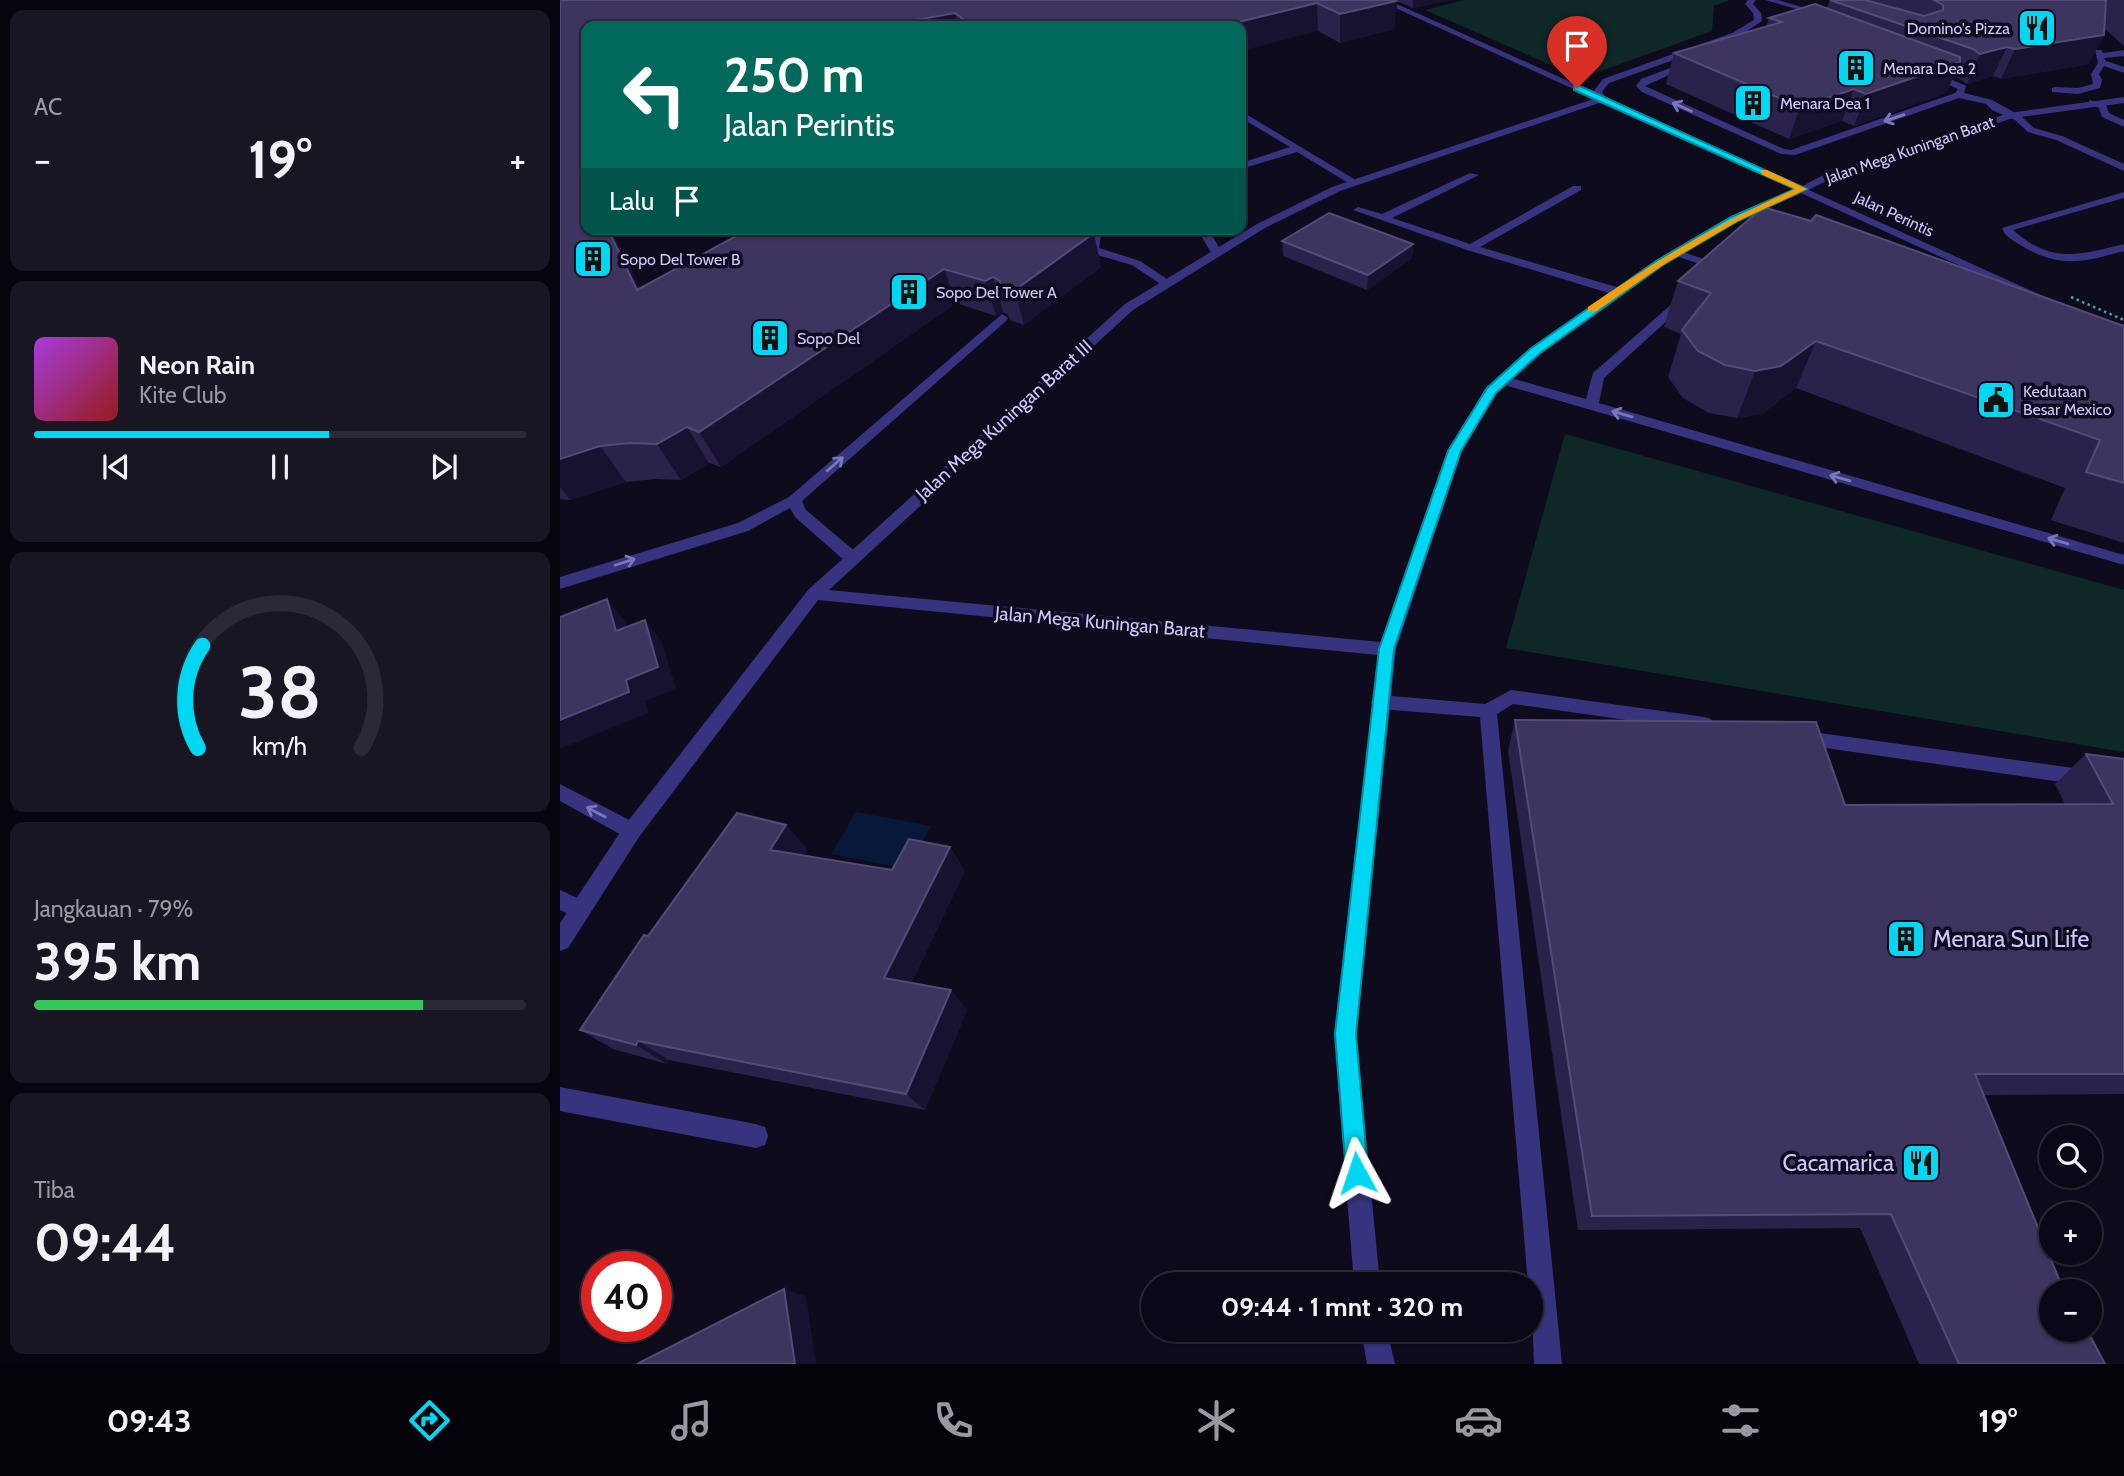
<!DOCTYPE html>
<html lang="id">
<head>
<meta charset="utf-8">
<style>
  :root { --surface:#0a0816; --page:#181623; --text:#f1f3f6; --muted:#999aa1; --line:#2a2935; --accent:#00d7f2 }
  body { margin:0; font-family:Cabin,sans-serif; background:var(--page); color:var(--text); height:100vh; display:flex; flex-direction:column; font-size:26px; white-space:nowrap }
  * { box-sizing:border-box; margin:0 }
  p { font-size:23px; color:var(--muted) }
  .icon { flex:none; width:38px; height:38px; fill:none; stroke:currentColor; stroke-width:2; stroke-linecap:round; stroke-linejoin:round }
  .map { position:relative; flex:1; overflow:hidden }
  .side { display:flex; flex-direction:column; gap:10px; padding:10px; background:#06040c; width:560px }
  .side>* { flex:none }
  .hud { position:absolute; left:21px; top:21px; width:665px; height:214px; border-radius:14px; box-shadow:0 2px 5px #0004,0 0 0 2px var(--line); background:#00695c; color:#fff; overflow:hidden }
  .controls { position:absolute; left:1479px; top:1125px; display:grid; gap:14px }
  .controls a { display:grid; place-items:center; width:63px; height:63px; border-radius:50%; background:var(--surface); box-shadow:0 2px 5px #0004,0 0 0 2px var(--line); font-size:35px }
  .speed { position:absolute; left:21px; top:1251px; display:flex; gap:14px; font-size:35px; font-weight:700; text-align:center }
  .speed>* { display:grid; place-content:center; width:91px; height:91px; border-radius:50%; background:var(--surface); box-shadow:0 2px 5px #0004,0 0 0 2px var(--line); line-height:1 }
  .speed .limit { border:10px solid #d22; background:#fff; color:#111 }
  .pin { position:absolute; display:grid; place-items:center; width:60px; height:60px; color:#fff; margin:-72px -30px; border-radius:50% 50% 50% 0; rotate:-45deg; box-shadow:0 0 7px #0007 }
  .pin .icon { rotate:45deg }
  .me { position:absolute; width:77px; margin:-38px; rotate:355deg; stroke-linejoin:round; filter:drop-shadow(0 0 5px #0008) }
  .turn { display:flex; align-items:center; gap:24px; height:147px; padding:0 28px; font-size:32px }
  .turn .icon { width:91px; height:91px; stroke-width:2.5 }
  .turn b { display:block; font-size:49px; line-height:60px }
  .then { display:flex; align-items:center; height:66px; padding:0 28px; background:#0003; gap:14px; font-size:26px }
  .big { font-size:52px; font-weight:700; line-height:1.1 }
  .side .tile { flex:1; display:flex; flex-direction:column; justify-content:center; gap:10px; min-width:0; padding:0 24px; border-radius:14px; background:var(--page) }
  .side .dial { align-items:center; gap:0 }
  .dial svg { height:182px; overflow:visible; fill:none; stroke:var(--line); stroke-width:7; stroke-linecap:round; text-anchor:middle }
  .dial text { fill:var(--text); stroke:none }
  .song { display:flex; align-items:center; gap:21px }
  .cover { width:84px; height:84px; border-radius:10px; background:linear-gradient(135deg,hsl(280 70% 55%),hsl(0 70% 35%)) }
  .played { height:7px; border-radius:4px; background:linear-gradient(90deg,var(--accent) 60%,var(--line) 60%) }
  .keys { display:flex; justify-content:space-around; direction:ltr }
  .heat { display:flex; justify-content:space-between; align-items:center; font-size:38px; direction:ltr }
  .charge { height:10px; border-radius:5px; background:linear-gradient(90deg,#34c759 79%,var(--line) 0) }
  .trip { position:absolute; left:581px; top:1272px; width:402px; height:70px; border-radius:35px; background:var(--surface); box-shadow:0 2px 5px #0004,0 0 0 2px var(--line); font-weight:700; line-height:70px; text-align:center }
  .tab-bar { display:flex; height:112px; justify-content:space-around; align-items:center; background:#040309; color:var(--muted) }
  .tab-bar .icon { width:49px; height:49px }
  .tab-bar .on { color:var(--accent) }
  .tab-bar b { font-size:32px; color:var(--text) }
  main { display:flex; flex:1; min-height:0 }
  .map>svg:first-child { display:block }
  .green { fill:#0e2827 }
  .water { fill:#06193b }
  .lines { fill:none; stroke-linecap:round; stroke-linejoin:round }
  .path { stroke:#27b3ac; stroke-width:2.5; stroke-dasharray:2.5 3.5; stroke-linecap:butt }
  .service { fill:#37337f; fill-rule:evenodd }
  .minor { fill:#37337f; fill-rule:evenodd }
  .tertiary { fill:#37337f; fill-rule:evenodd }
  .wall { fill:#2b224c }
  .shaded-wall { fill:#181231 }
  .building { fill:#3d3460; stroke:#544b79; stroke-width:2 }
  .oneway { stroke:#7b76b9 }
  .route { fill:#00d7f2; stroke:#008c9d; stroke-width:2 }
  .slow { fill:#f59e0b }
  .labels { text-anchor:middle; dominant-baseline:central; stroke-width:7; stroke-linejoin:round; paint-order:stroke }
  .far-poi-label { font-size:16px; fill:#cec7ff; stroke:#0e0b1d; text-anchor:start }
  .far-street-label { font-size:16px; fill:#cec7ff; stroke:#0e0b1d }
  .street-label { font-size:19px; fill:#cec7ff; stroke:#0e0b1d }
  .near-poi-label { font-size:23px; fill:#cec7ff; stroke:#0e0b1d; text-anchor:start }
</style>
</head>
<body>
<main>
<section class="side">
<div class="tile"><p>AC</p>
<div class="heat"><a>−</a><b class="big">19°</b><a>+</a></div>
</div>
<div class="tile">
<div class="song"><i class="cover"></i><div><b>Neon Rain</b><p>Kite Club</p></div></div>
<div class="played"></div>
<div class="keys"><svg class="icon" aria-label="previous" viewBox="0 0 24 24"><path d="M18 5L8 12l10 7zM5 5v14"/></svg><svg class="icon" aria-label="pause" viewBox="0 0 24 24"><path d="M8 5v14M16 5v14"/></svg><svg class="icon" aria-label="next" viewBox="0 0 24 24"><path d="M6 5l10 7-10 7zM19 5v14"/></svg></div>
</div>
<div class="tile dial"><svg viewBox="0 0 100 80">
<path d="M14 69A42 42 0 1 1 86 69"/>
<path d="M14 69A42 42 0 0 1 16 24" stroke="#00d7f2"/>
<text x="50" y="56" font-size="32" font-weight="700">38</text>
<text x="50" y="72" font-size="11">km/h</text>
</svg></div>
<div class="tile"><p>Jangkauan · 79%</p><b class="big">395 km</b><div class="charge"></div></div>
<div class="tile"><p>Tiba</p><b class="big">09:44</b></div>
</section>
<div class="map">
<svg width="1564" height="1364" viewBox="0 0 1564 1364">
  <rect width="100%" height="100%" fill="#0e0b1d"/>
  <g class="green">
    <polygon points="905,0 1170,0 1154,6 1152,31 1021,78 865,10"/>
    <polygon points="1005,434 1564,590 1564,752 946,648"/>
  </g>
  <polygon class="water" points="296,812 371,826 348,869 271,854"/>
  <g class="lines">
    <polyline class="path" points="1511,297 1564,320"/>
    <g class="service">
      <polygon points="1205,0 1218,0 1265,14 1261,16"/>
      <polygon points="1535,50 1541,50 1543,53 1564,50 1564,56 1544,58 1546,61 1564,67 1564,73 1544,66 1539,74 1542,80 1540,88 1518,94 1492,92 1492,88 1495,87 1518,88 1533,84 1531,74 1538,63"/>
      <polygon points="1126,62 1133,64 1085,86 1224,149 1231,150 1395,93 1398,89 1367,75 1370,70 1406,86 1404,93 1432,100 1461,116 1474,128 1502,136 1564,164 1564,171 1496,140 1468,132 1455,120 1432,110 1426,104 1399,98 1235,155 1221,154 1082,92 1076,86 1081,79"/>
      <polygon points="1529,100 1546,105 1549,113 1564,120 1564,127 1542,117 1539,108 1529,104"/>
      <polygon points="681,111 799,182 790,184 737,152 681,169 681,163 730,147 681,118"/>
      <polygon points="910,173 919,175 832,218 910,244 1013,186 1021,186 1021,190 920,247 1060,288 1060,294 1052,294 907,250 793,210 798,207 822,214"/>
      <path d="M1564,192v6l-111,32c38,34 66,25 111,14v7c-41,11 -63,18 -102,-5 -8,-5 -17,-9 -20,-18z"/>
      <polygon points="531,229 542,229 539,248 580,261 610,281 610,285 602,285 572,265 534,254 528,258 520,258 520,254 528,249"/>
      <polygon points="637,229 648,229 662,252 660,254 652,254"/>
      <polygon points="1117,250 1164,266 1166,268 1160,271 1113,255 1113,251"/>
      <polygon points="1122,295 1132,298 1044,378 1039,403 1564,555 1564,565 938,383 936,380 943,376 1026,399 1033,373"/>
      <polygon points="442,314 448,318 446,321 242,501 246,510 298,554 300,558 298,562 286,562 235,517 230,508 188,531 0,589 0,577 178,523 229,497"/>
      <polygon points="951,690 1145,717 1151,719 1154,724 1151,729 1145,731 953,704 937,714 1002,1364 974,1364 971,1284 968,1284 920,717 820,709 814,707 811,702 814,697 820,695 925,704"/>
      <polygon points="1238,730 1564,775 1564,791 1238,744 1232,742 1229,737 1232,732"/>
      <polygon points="0,784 79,825 82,831 79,837 72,840 65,837 0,801"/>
      <polygon points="0,1087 196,1124 205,1127 208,1136 205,1145 196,1148 0,1111"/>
    </g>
    <g class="minor">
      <polygon points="818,0 828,0 1033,92 1043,79 1172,33 1194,20 1193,13 1185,4 1188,0 1196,0 1193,4 1201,13 1202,21 1178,37 1049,83 1042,92 1047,99 1042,102"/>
      <polygon points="1564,97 1564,103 1453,118 1275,177 1246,191 1237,189 1267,173 1449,113"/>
      <polygon points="0,890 26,902 29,909 26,916 19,919 0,910"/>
    </g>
    <g class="tertiary">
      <path d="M1042,96l445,202 -10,3 -236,-108 -62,28 -76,44 -124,89 -43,39 -34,58 -66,198 -40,385 24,250h-26l-20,-250 44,-379 -560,-55 -179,237 -71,111 -8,3v-28l65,-98 183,-235 317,-286 132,-80 75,-37zM1042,102l191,87 -62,28 -76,44 -124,87 -45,40 -38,63 -67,191 -552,-52 304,-280 132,-82 75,-37z"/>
      <polygon points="801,1330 827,1330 835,1364 807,1364"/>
    </g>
  </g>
  <g class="wall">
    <polygon points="0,0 891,0 853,8 837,1 837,12 835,12 834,29 780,43 758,31 681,26 26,26 26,229 51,229 80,288 189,229 529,229 528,231 541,267 464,325 450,320 448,315 443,312 436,316 396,303 161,467 149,463 121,480 95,479 66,482 10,500 0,499"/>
    <polygon points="1270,0 1564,0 1564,46 1545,29 1544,35 1529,64 1441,79 1433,76 1407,84 1400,79 1394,76 1386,93 1294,126 1282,121 1229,139 1106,84 1114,53 1206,27 1209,18 1267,8"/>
    <polygon points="722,241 853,244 852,258 807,290 723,256"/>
    <polygon points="1118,281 1564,326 1564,543 1491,520 1505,488 1236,388 1202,414 1177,418 1149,413 1123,398 1108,377 1121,334 1104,327"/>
    <polygon points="955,720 1285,805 1505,804 1495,784 1526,754 1564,759 1564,1094 1423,1095 1501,1284 1545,1364 1359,1364 1300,1228 1018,1230 948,751"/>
    <polygon points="226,825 247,849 243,855 332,870 390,847 405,871 351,983 407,1010 365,1110 109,1060 107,1064 53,1049 20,1030"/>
  </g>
  <g class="shaded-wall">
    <polygon points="811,0 837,0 837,12 835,12 834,29 780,43 780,14"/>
    <polygon points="853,0 891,0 853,8"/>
    <polygon points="757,3 758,31 681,51 681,26 662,26"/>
    <polygon points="395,13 398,26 323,26"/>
    <polygon points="1544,35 1529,64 1441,79 1455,49"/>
    <polygon points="1447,47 1433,76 1407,84 1420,54"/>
    <polygon points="1400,62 1386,93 1294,126 1306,94"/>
    <polygon points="1294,89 1282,121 1229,139 1240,107"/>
    <polygon points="686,125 688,156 681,159 681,126"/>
    <polygon points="48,229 51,229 98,324 77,290"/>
    <polygon points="489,229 529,229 527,238 534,233 541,267 464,325 455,290"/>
    <polygon points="543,229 557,229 544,234"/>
    <polygon points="853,244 852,258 807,290 808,275"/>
    <polygon points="384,269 396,303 161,467 139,432"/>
    <polygon points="433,277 443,312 436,316 425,281"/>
    <polygon points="1256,341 1236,388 1202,414 1177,418 1195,371"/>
    <polygon points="127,427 149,463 121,480 97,444"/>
    <polygon points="40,446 66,482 10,500 0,487 0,459"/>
    <polygon points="47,599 65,621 74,653 56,631"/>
    <polygon points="85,620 102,642 116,689 85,701 88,713 0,749 0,720 66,680"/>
    <polygon points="226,825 247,849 231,873 210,850"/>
    <polygon points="390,847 405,871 343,999 324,978"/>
    <polygon points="391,990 407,1010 365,1110 346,1094"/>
    <polygon points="78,1041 109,1060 107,1064 76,1045"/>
    <polygon points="224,1289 246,1296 256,1364 235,1364"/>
  </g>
  <g class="building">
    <polygon points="0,0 833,0 836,1 780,14 757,3 662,26 412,26 395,13 323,26 26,26 26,181 25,182 26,185 26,229 48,229 77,290 189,229 506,229 506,231 521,229 534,233 455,290 440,286 440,281 433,277 425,281 384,269 139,432 127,427 97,444 70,443 40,446 0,459"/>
    <polygon points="1270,0 1305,0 1364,16 1383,10 1383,5 1374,0 1546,0 1544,35 1455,49 1447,47 1420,54 1413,49"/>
    <polygon points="1255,4 1400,57 1400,62 1306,94 1294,89 1240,107 1114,53 1222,22 1209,18"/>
    <polygon points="1203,207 1251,221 1256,215 1564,326 1564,483 1526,472 1540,440 1256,341 1221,366 1195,371 1165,365 1138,351 1122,330 1151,293 1118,281"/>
    <polygon points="769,213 853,244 808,275 722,241"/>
    <polygon points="47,599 56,631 85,620 98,667 66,680 69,692 0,720 0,617"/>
    <polygon points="955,720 1256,722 1285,805 1553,804 1526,754 1564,759 1564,1074 1415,1074 1501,1284 1506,1292 1491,1292 1491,1330 1527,1330 1545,1364 1399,1364 1331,1214 1032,1216"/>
    <polygon points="177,813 226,825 210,850 332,870 349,839 390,847 324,978 391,990 346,1094 78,1041 76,1045 20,1030 84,935 88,936"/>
    <polygon points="224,1289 235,1364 77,1364"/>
  </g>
  <defs><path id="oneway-shaft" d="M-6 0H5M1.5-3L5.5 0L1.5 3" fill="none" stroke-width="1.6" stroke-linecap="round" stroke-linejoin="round" transform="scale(1.75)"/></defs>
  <g class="oneway">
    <use href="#oneway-shaft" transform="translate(1122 107) rotate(-156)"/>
    <use href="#oneway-shaft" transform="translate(1334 118) rotate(161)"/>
    <use href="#oneway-shaft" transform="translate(1062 414) rotate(-164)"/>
    <use href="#oneway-shaft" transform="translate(275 464) rotate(-41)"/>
    <use href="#oneway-shaft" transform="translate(1280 478) rotate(-164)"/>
    <use href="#oneway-shaft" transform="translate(1498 541) rotate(-164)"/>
    <use href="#oneway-shaft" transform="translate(65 562) rotate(-18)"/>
    <use href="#oneway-shaft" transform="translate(36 812) rotate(-152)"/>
  </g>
  <polygon class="route" points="1014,86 1020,86 1247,189 1178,221 1103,265 979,354 936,393 901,451 834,649 796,1034 808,1173 805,1181 797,1184 789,1181 786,1173 775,1034 819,649 888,451 927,388 970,349 1096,261 1171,217 1235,189 1014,90"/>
  <path class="slow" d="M1201,170h6l40,19 -69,32 -75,44 -67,46h-8v-4c69,-47 130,-84 207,-118l-34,-15z"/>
  <defs>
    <symbol id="restaurant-square" viewBox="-11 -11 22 22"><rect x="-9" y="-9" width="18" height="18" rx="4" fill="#00d7f2" stroke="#0e0b1d"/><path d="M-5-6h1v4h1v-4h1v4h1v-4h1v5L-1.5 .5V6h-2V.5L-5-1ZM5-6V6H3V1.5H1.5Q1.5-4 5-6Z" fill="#111"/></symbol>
    <symbol id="building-square" viewBox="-11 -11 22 22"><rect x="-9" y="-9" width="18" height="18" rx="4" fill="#00d7f2" stroke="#0e0b1d"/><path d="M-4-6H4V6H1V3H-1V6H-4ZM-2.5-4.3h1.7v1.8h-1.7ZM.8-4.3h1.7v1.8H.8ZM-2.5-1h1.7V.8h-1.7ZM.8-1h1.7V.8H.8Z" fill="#111"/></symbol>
    <symbol id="civic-square" viewBox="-11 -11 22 22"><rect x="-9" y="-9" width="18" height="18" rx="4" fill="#00d7f2" stroke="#0e0b1d"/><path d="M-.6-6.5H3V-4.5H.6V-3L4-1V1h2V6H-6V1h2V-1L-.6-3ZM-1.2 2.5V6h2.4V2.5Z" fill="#111"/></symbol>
  </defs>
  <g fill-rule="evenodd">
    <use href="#restaurant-square" x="1455" y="6" width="44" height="44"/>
    <use href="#building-square" x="1274" y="46" width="44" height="44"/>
    <use href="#building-square" x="1171" y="81" width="44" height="44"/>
    <use href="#building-square" x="11" y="237" width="44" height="44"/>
    <use href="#building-square" x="327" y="270" width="44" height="44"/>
    <use href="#building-square" x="188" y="316" width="44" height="44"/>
    <use href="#civic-square" x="1414" y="378" width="44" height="44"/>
    <use href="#building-square" x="1324" y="917" width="44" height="44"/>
    <use href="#restaurant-square" x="1339" y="1141" width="44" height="44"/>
  </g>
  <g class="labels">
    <g class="far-poi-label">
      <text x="1450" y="28" text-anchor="end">Domino's Pizza</text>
      <text x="1323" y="68">Menara Dea 2</text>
      <text x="1220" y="103">Menara Dea 1</text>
      <text x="60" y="259">Sopo Del Tower B</text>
      <text x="376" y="292">Sopo Del Tower A</text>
      <text x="237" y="338">Sopo Del</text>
      <text x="1463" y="391">Kedutaan<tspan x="1463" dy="18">Besar Mexico</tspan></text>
    </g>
    <g class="far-street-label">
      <text transform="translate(1350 150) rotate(-19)">Jalan Mega Kuningan Barat</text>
      <text transform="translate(1334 214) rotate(25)">Jalan Perintis</text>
    </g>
    <g class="street-label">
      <text transform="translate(444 420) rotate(-42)">Jalan Mega Kuningan Barat III</text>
      <text transform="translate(540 622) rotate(5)">Jalan Mega Kuningan Barat</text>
    </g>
    <g class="near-poi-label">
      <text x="1373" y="939">Menara Sun Life</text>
      <text x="1334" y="1163" text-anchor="end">Cacamarica</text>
    </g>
  </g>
</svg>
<div class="controls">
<a><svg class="icon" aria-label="search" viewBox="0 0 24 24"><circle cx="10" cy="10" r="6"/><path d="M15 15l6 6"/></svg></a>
<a>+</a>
<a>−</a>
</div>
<div class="speed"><div class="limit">40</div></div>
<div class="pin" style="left:1017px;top:88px;background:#d93025"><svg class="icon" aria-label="arrive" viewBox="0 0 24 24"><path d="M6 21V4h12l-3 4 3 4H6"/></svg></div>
<svg class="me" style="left:797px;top:1173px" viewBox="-20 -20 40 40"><path d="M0-17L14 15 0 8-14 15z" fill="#00d7f2" stroke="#fff" stroke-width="4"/></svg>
<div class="trip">09:44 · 1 mnt · 320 m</div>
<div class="hud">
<div class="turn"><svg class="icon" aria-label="left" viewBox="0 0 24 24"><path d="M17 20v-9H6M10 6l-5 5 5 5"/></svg><div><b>250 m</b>Jalan Perintis</div></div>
<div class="then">Lalu<svg class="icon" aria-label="arrive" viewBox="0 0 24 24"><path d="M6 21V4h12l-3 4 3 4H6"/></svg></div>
</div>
</div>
</main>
<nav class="tab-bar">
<b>09:43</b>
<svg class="icon on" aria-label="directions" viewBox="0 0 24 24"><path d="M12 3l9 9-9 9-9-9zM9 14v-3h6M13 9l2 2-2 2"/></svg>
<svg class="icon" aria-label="music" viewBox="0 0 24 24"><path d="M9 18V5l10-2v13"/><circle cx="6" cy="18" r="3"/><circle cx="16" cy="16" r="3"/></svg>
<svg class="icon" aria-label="phone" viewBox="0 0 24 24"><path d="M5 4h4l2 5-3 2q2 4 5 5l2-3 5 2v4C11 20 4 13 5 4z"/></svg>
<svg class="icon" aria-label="climate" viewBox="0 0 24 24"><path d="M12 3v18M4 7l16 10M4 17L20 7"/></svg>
<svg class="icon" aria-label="car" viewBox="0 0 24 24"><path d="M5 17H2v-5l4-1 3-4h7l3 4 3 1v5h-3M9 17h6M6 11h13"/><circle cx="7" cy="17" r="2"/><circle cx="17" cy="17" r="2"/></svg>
<svg class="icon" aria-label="filters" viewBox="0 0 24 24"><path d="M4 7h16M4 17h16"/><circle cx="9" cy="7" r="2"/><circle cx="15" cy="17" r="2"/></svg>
<b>19°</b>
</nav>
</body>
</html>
